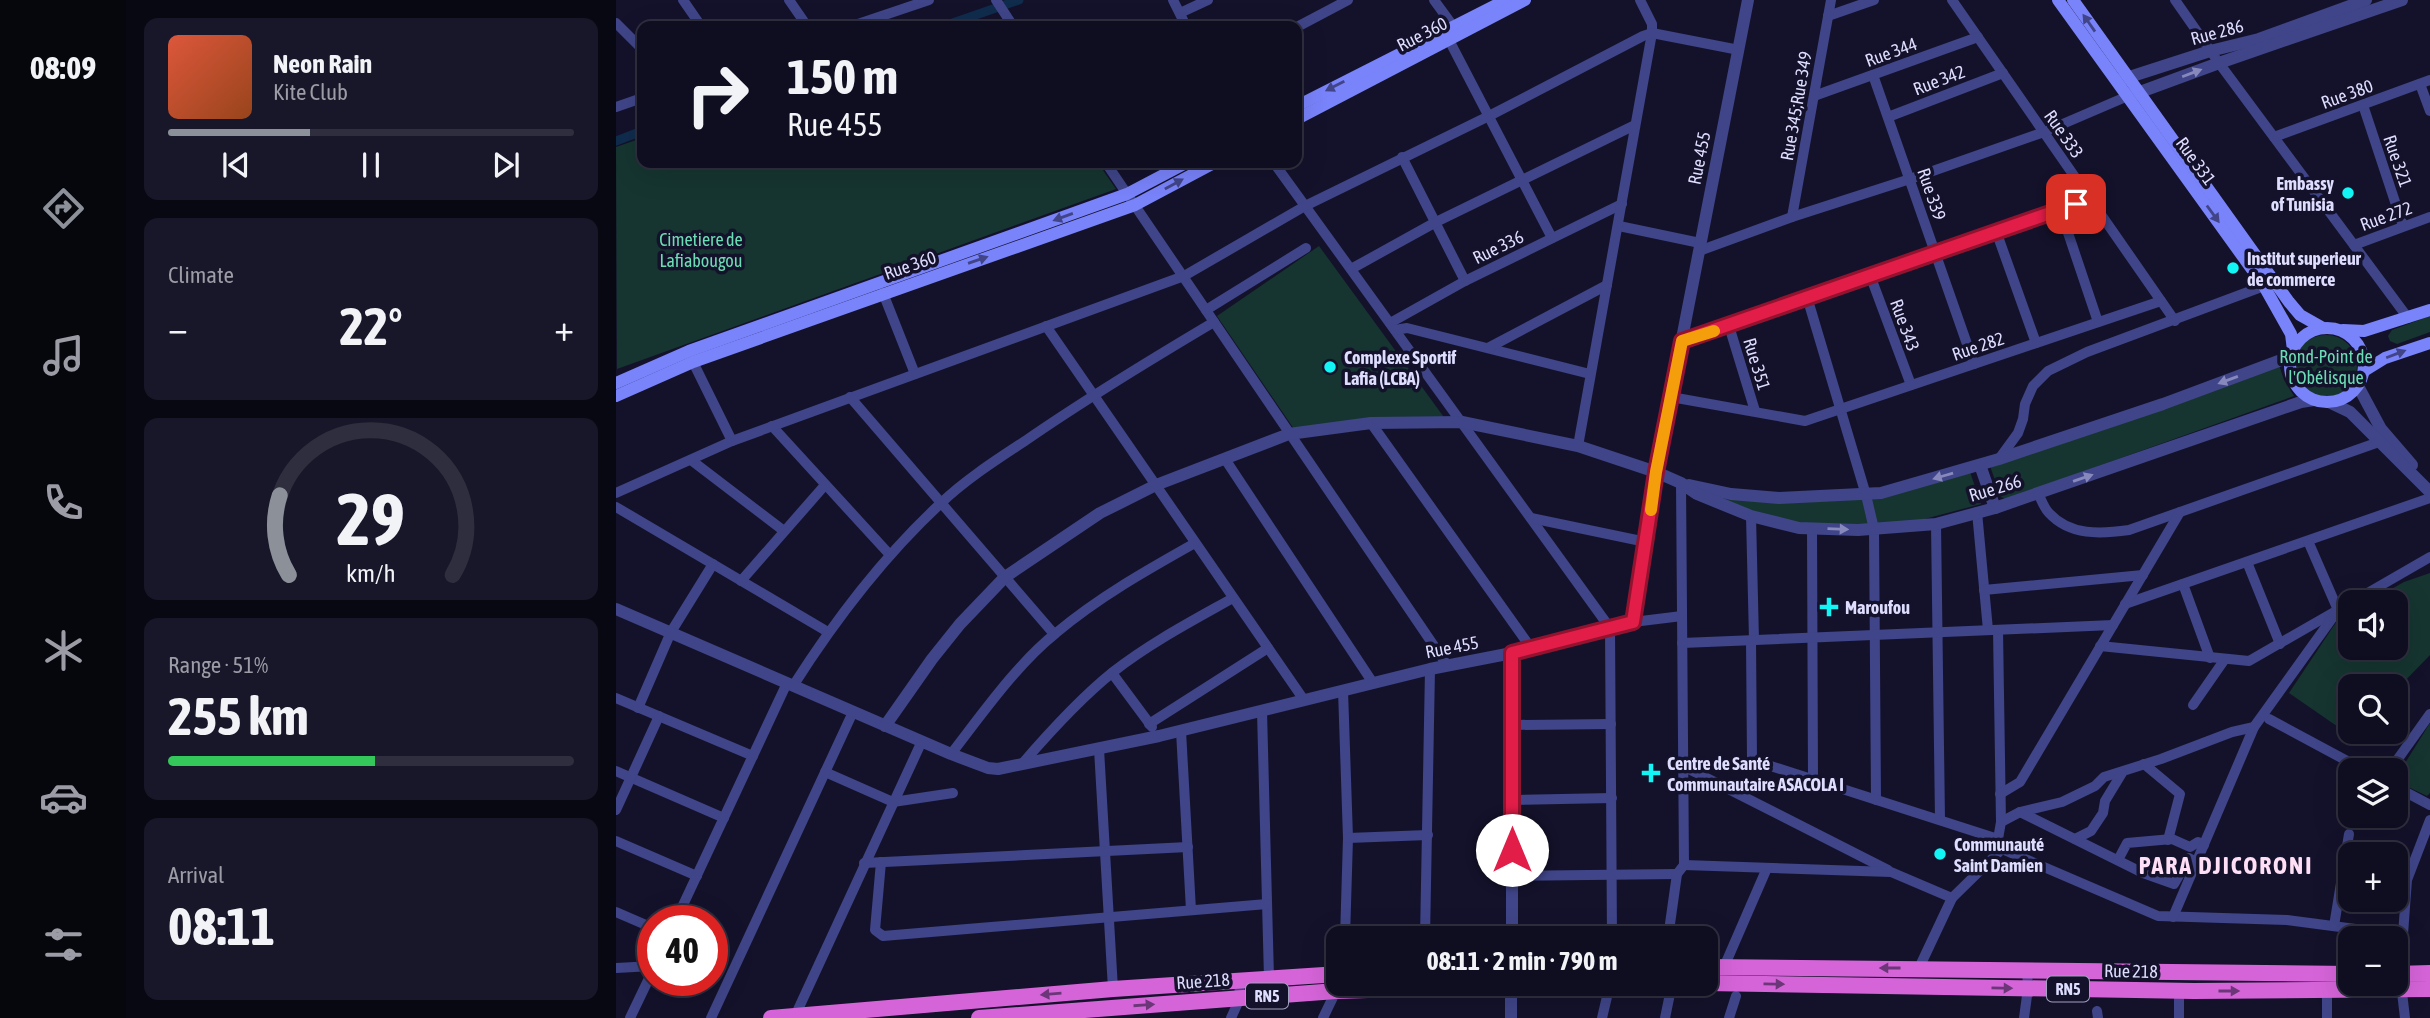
<!DOCTYPE html>
<html lang="en">
<head>
<meta charset="utf-8">
<style>
  :root { --surface:#0f0e20; --page:#181729; --text:#f1f3f6; --muted:#9b9ca5; --line:#2f2e3e; --accent:#8c9099 }
  body { margin:0; font-family:"Asap Condensed",sans-serif; background:var(--page); color:var(--text); height:100vh; display:flex; flex-direction:column; font-size:26px; white-space:nowrap }
  * { box-sizing:border-box; margin:0 }
  p { font-size:23px; color:var(--muted) }
  .icon { flex:none; width:38px; height:38px; fill:none; stroke:currentColor; stroke-width:2; stroke-linecap:round; stroke-linejoin:round }
  .map { position:relative; flex:1; overflow:hidden }
  .details { display:flex; flex-direction:column; gap:18px; padding:18px; background:#080812; width:490px }
  .details>* { flex:none }
  .banner { position:absolute; left:21px; top:21px; width:665px; height:147px; border-radius:14px; box-shadow:0 7px 28px #0002,0 0 0 2px var(--line); background:#0f0e20; color:var(--text); overflow:hidden }
  .fabs { position:absolute; left:1722px; top:590px; display:grid; gap:14px }
  .fabs a { display:grid; place-items:center; width:70px; height:70px; border-radius:14px; background:var(--surface); box-shadow:0 7px 28px #0002,0 0 0 2px var(--line); font-size:35px }
  .speed { position:absolute; left:21px; top:905px; display:flex; gap:14px; font-size:35px; font-weight:700; text-align:center }
  .speed>* { display:grid; place-content:center; width:91px; height:91px; border-radius:50%; background:var(--surface); box-shadow:0 7px 28px #0002,0 0 0 2px var(--line); line-height:1 }
  .speed .limit { border:10px solid #d22; background:#fff; color:#111 }
  .pin { position:absolute; display:grid; place-items:center; width:60px; height:60px; color:#fff; margin:-30px; border-radius:14px; box-shadow:0 4px 10px #0006 }
  .me { position:absolute; width:77px; margin:-38px; rotate:0deg; stroke-linejoin:round; filter:drop-shadow(0 0 5px #0008) }
  .turn { display:flex; align-items:center; gap:24px; height:147px; padding:0 35px; font-size:32px }
  .turn .icon { width:91px; height:91px; stroke-width:2.5 }
  .turn b { display:block; font-size:49px; line-height:60px }
  .big { font-size:52px; font-weight:700; line-height:1.1 }
  .details .widget { flex:1; display:flex; flex-direction:column; justify-content:center; gap:10px; min-width:0; padding:0 24px; border-radius:14px; background:var(--page) }
  .details .dial { align-items:center; gap:0 }
  .dial svg { height:182px; overflow:visible; fill:none; stroke:var(--line); stroke-width:7; stroke-linecap:round; text-anchor:middle }
  .dial text { fill:var(--text); stroke:none }
  .song { display:flex; align-items:center; gap:21px }
  .cover { width:84px; height:84px; border-radius:10px; background:linear-gradient(135deg,hsl(10 70% 55%),hsl(20 70% 35%)) }
  .played { height:7px; border-radius:4px; background:linear-gradient(90deg,var(--accent) 35%,var(--line) 35%) }
  .keys { display:flex; justify-content:space-around; direction:ltr }
  .heat { display:flex; justify-content:space-between; align-items:center; font-size:38px; direction:ltr }
  .charge { height:10px; border-radius:5px; background:linear-gradient(90deg,#34c759 51%,var(--line) 0) }
  .trip { position:absolute; left:710px; top:926px; width:392px; height:70px; border-radius:14px; background:var(--surface); box-shadow:0 7px 28px #0002,0 0 0 2px var(--line); font-weight:700; line-height:70px; text-align:center }
  main { display:flex; flex:1; min-height:0 }
  .tab-bar { display:flex; flex-direction:column; width:126px; justify-content:space-around; align-items:center; background:#06060d; color:var(--muted) }
  .tab-bar .icon { width:49px; height:49px }
  .tab-bar .on { color:var(--accent) }
  .tab-bar b { font-size:32px; color:var(--text) }
  .map>svg:first-child { display:block }
  .green { fill:#163530 }
  .lines { fill:none; stroke-linecap:round; stroke-linejoin:round }
  .canal { stroke:#102c4d; stroke-width:9 }
  .minor { stroke:#3f4588; stroke-width:10 }
  .tertiary { stroke:#3f4588; stroke-width:12 }
  .secondary { stroke:#7983fa; stroke-width:12 }
  .trunk { stroke:#d664d9; stroke-width:16 }
  .oneway { fill:#414588 }
  .oneway2 { fill:#8789bd }
  .oneway3 { fill:#6b3779 }
  .route-casing { stroke:#92132f; stroke-width:18 }
  .route { stroke:#e11d48; stroke-width:12 }
  .slow { stroke:#f59e0b; stroke-width:12 }
  .poi-dot { fill:#12f5f4; stroke:#14122b; stroke-width:2.5 }
  .labels { text-anchor:middle; dominant-baseline:central; stroke-width:7; stroke-linejoin:round; paint-order:stroke }
  .shield { fill:#14122b; stroke:#a1a0bf; stroke-width:2 }
  .shield-label { font-size:16px; font-weight:bold; fill:#deddfe }
  .street-label { font-size:18px; fill:#deddfe; stroke:#14122b }
  .poi-label { font-size:18px; font-weight:bold; fill:#deddfe; stroke:#14122b; text-anchor:start }
  .park-label { font-size:18px; fill:#6bddb4; stroke:#14122b }
  .district-label { font-size:24px; font-weight:bold; letter-spacing:2px; fill:#fedff6; stroke:#14122b }
</style>
</head>
<body>
<main>
<nav class="tab-bar">
<b>08:09</b>
<svg class="icon on" aria-label="directions" viewBox="0 0 24 24"><path d="M12 3l9 9-9 9-9-9zM9 14v-3h6M13 9l2 2-2 2"/></svg>
<svg class="icon" aria-label="music" viewBox="0 0 24 24"><path d="M9 18V5l10-2v13"/><circle cx="6" cy="18" r="3"/><circle cx="16" cy="16" r="3"/></svg>
<svg class="icon" aria-label="phone" viewBox="0 0 24 24"><path d="M5 4h4l2 5-3 2q2 4 5 5l2-3 5 2v4C11 20 4 13 5 4z"/></svg>
<svg class="icon" aria-label="climate" viewBox="0 0 24 24"><path d="M12 3v18M4 7l16 10M4 17L20 7"/></svg>
<svg class="icon" aria-label="car" viewBox="0 0 24 24"><path d="M5 17H2v-5l4-1 3-4h7l3 4 3 1v5h-3M9 17h6M6 11h13"/><circle cx="7" cy="17" r="2"/><circle cx="17" cy="17" r="2"/></svg>
<svg class="icon" aria-label="filters" viewBox="0 0 24 24"><path d="M4 7h16M4 17h16"/><circle cx="9" cy="7" r="2"/><circle cx="15" cy="17" r="2"/></svg>
</nav>
<section class="details">
<div class="widget">
<div class="song"><i class="cover"></i><div><b>Neon Rain</b><p>Kite Club</p></div></div>
<div class="played"></div>
<div class="keys"><svg class="icon" aria-label="previous" viewBox="0 0 24 24"><path d="M18 5L8 12l10 7zM5 5v14"/></svg><svg class="icon" aria-label="pause" viewBox="0 0 24 24"><path d="M8 5v14M16 5v14"/></svg><svg class="icon" aria-label="next" viewBox="0 0 24 24"><path d="M6 5l10 7-10 7zM19 5v14"/></svg></div>
</div>
<div class="widget"><p>Climate</p>
<div class="heat"><a>−</a><b class="big">22°</b><a>+</a></div>
</div>
<div class="widget dial"><svg viewBox="0 0 100 80">
<path d="M14 69A42 42 0 1 1 86 69"/>
<path d="M14 69A42 42 0 0 1 10 34" stroke="#8c9099"/>
<text x="50" y="56" font-size="32" font-weight="700">29</text>
<text x="50" y="72" font-size="11">km/h</text>
</svg></div>
<div class="widget"><p>Range · 51%</p><b class="big">255 km</b><div class="charge"></div></div>
<div class="widget"><p>Arrival</p><b class="big">08:11</b></div>
</section>
<div class="map">
<svg width="1814" height="1018" viewBox="0 0 1814 1018">
  <rect width="100%" height="100%" fill="#14122b"/>
  <g class="green">
    <polygon points="26,138 26,163 482,163 500,189 1,369 0,147"/>
    <polygon points="703,246 830,420 678,429 601,316"/>
    <polygon points="1814,316 1814,332 1781,344 1774,341 1772,336 1776,330"/>
    <circle cx="1710" cy="366" r="31"/>
    <polygon points="1663,365 1668,380 1678,396 1390,499 1385,497 1374,466"/>
    <polygon points="1354,472 1365,504 1301,521 1255,525 1184,523 1158,518 1090,495 1200,500"/>
    <polygon points="1814,573 1814,655 1780,690 1780,686 1734,686 1734,731 1728,731 1673,693 1721,621 1734,613 1734,648 1780,648 1780,602 1752,602 1788,582"/>
    <polygon points="1814,723 1814,793 1811,796 1784,783 1786,768"/>
  </g>
  <g class="lines">
    <g class="canal">
      <polyline points="328,26 403,0"/>
      <polyline points="0,141 26,131"/>
    </g>
    <g class="minor">
      <polyline points="67,0 85,26"/>
      <polyline points="173,0 191,26"/>
      <polyline points="380,0 397,26"/>
      <polyline points="557,0 570,26"/>
      <polyline points="818,0 837,26"/>
      <polyline points="1336,0 1559,321"/>
      <polyline points="1559,0 1603,63 1792,318"/>
      <polyline points="564,13 592,0"/>
      <polyline points="1212,16 1258,0"/>
      <polyline points="0,23 26,49"/>
      <polyline points="236,26 313,0"/>
      <polyline points="681,27 732,0"/>
      <polyline points="833,40 936,238"/>
      <polyline points="1257,75 1358,364"/>
      <polyline points="1804,84 1814,111"/>
      <polyline points="1198,96 1362,37"/>
      <polyline points="1747,105 1787,226"/>
      <polyline points="0,107 26,98"/>
      <polyline points="1272,117 1387,73"/>
      <polyline points="1658,137 1814,80"/>
      <polyline points="786,157 849,281"/>
      <polyline points="490,163 831,665"/>
      <polyline points="658,163 994,628 996,938"/>
      <polyline points="1444,209 1482,322"/>
      <polyline points="1176,217 1215,0"/>
      <polyline points="1003,226 1084,243"/>
      <polyline points="1380,231 1420,343"/>
      <polyline points="1738,245 1814,217"/>
      <polyline points="1083,251 1176,217 1294,179 1428,132 1512,96"/>
      <polyline points="735,269 820,222 1019,125"/>
      <polyline points="1254,275 1295,385"/>
      <polyline points="267,293 299,374"/>
      <polyline points="1191,297 1250,495 1258,529 1260,800"/>
      <polyline points="590,310 690,248"/>
      <polyline points="774,323 849,281 1006,204"/>
      <polyline points="430,326 688,700"/>
      <polyline points="1113,326 1139,411"/>
      <polyline points="779,330 791,328 974,374"/>
      <polyline points="1066,341 1475,200"/>
      <polyline points="872,348 991,285"/>
      <polyline points="75,358 116,441"/>
      <polyline points="234,397 438,634"/>
      <polyline points="1055,397 1189,421 1545,301"/>
      <polyline points="755,423 915,648"/>
      <polyline points="156,426 274,555"/>
      <polyline points="962,446 1036,33 1036,24 1024,0"/>
      <polyline points="609,459 757,683"/>
      <polyline points="1383,459 1402,433 1407,419 1409,404 1417,386 1432,371 1471,352 1648,286"/>
      <polyline points="75,460 168,531"/>
      <polyline points="0,493 116,441 568,276 689,206 873,116 1027,36 1036,33 1123,50"/>
      <path d="M1422,493c3,6 6,15 11,20 21,23 52,21 80,17l250,-88"/>
      <polyline points="0,507 212,632"/>
      <polyline points="1361,512 1372,630"/>
      <polyline points="1135,516 1138,640"/>
      <polyline points="915,518 1030,542"/>
      <polyline points="1320,524 1324,820"/>
      <polyline points="1196,528 1197,779"/>
      <polyline points="1631,562 1664,644"/>
      <polyline points="125,581 209,485"/>
      <polyline points="1567,584 1594,658"/>
      <polyline points="1368,590 1527,575"/>
      <polyline points="1736,602 1814,557"/>
      <polyline points="1509,604 1814,498"/>
      <polyline points="1017,622 1066,616"/>
      <polyline points="1382,630 1385,822"/>
      <polyline points="1135,640 1136,760 1382,839"/>
      <polyline points="1066,643 1497,625"/>
      <polyline points="1484,646 1633,661 1734,603"/>
      <polyline points="496,673 536,727"/>
      <path d="M177,686c42,-66 90,-129 147,-182 25,-24 56,-44 85,-63 62,-43 125,-81 189,-119"/>
      <polyline points="727,690 732,838 729,938"/>
      <polyline points="0,698 137,756"/>
      <polyline points="1577,705 1609,659"/>
      <polyline points="22,708 55,632 97,564"/>
      <polyline points="646,711 653,978"/>
      <polyline points="1653,719 1748,770"/>
      <polyline points="533,724 652,648"/>
      <polyline points="896,725 995,724"/>
      <polyline points="1638,727 1616,732 1545,759 1488,777 1479,786 1446,802 1404,812 1385,822 1382,839 1386,849 1542,916 1671,920 1785,935"/>
      <polyline points="565,731 575,910"/>
      <polyline points="483,749 497,989"/>
      <path d="M335,754c31,-40 66,-90 105,-121 43,-36 91,-63 139,-90"/>
      <path d="M406,764c25,-29 61,-68 91,-92 37,-29 79,-51 120,-74"/>
      <polyline points="1528,764 1564,794 1552,840"/>
      <polyline points="1067,766 1272,870"/>
      <polyline points="1774,770 1814,714"/>
      <polyline points="0,771 108,818"/>
      <polyline points="209,772 277,802 337,793"/>
      <polyline points="1780,787 1814,805"/>
      <polyline points="1384,794 1404,782 1564,512"/>
      <polyline points="896,800 996,798"/>
      <polyline points="0,810 43,716"/>
      <polyline points="1404,812 1527,873 1558,884 1573,858 1580,862"/>
      <polyline points="732,838 812,835"/>
      <polyline points="1459,839 1475,831 1487,813 1489,801 1506,773"/>
      <polyline points="0,841 81,876"/>
      <polyline points="1502,860 1511,843 1556,839 1574,847 1582,842 1588,845"/>
      <polyline points="265,862 259,930 267,936 651,904"/>
      <polyline points="248,863 572,847"/>
      <polyline points="1068,865 1275,872 1336,898 1386,849"/>
      <polyline points="896,876 1061,874"/>
      <polyline points="0,912 37,928"/>
      <polyline points="1557,917 1638,727 1722,610 1692,541"/>
      <polyline points="60,920 171,683"/>
      <polyline points="1718,926 1733,834"/>
      <polyline points="809,938 814,669"/>
      <polyline points="1052,938 1061,874 1068,865 1065,483"/>
      <polyline points="1108,967 1151,868"/>
      <polyline points="0,968 37,966"/>
      <polyline points="1303,968 1336,898"/>
      <polyline points="1711,990 1711,1018"/>
      <polyline points="1563,991 1563,1018"/>
      <polyline points="1481,1011 1482,1018"/>
      <polyline points="179,1016 306,741"/>
      <polyline points="14,1018 37,970"/>
      <polyline points="95,1018 237,712"/>
      <polyline points="615,1018 624,998 623,980"/>
      <polyline points="707,1018 720,991"/>
      <polyline points="986,1018 994,984"/>
      <polyline points="1049,1018 1056,984"/>
      <polyline points="1113,1018 1120,996"/>
      <polyline points="1408,1018 1412,988 1411,969"/>
      <polyline points="1789,1018 1784,975 1791,880 1814,820"/>
    </g>
    <g class="tertiary">
      <polyline points="1504,80 1594,51 1643,39 1750,0"/>
      <polyline points="1516,95 1603,63 1786,0"/>
      <polyline points="1742,386 1765,429 1796,465"/>
      <polyline points="1713,402 1734,412 1814,492"/>
      <polyline points="1364,465 1379,508"/>
      <polyline points="1073,485 1115,494 1163,498 1265,493 1383,459 1547,404 1676,356"/>
      <polyline points="0,609 335,754 372,768 382,769 543,736 814,669 896,653 1017,622 1040,472 1132,0"/>
      <polyline points="269,726 316,659 344,624 389,577 484,513 540,485 673,434 755,423 846,422 962,446 1040,472 1065,483 1081,494 1135,516 1183,528 1242,530 1320,524 1379,508 1685,402 1698,400"/>
      <polyline points="896,938 896,653"/>
      <polyline points="895,1018 895,984"/>
    </g>
    <g class="secondary">
      <polyline points="1442,0 1648,286 1675,334 1677,350"/>
      <polyline points="1457,0 1673,302 1684,315 1707,328"/>
      <polyline points="681,106 890,0"/>
      <polyline points="681,119 909,0"/>
      <circle cx="1711" cy="365" r="37"/>
      <polyline points="1727,330 1748,331 1814,310"/>
      <polyline points="1748,371 1769,358 1814,343"/>
      <polyline points="0,383 73,351 511,194 570,163"/>
      <polyline points="0,396 77,362 519,205 598,163"/>
    </g>
    <g class="trunk">
      <polyline points="1090,967 1734,974"/>
      <polyline points="1780,974 1814,973"/>
      <polyline points="1090,983 1578,991 1814,989"/>
      <polyline points="155,1018 497,989 723,974"/>
      <polyline points="363,1018 720,991 940,984"/>
    </g>
  </g>
  <defs><path id="oneway-solid" d="M-6-.8H1V-3.2L6.5 0L1 3.2V.8H-6Z" transform="scale(1.75)"/></defs>
  <g class="oneway">
    <use href="#oneway-solid" transform="translate(1473 23) rotate(-125)"/>
    <use href="#oneway-solid" transform="translate(719 86) rotate(153)"/>
    <use href="#oneway-solid" transform="translate(558 184) rotate(-29)"/>
    <use href="#oneway-solid" transform="translate(1597 214) rotate(54)"/>
    <use href="#oneway-solid" transform="translate(447 217) rotate(160)"/>
    <use href="#oneway-solid" transform="translate(362 260) rotate(-19)"/>
    <use href="#oneway-solid" transform="translate(1780 354) rotate(-21)"/>
  </g>
  <g class="oneway2">
    <use href="#oneway-solid" transform="translate(1576 73) rotate(-21)"/>
    <use href="#oneway-solid" transform="translate(1612 380) rotate(160)"/>
    <use href="#oneway-solid" transform="translate(1327 476) rotate(164)"/>
    <use href="#oneway-solid" transform="translate(1467 478) rotate(-19)"/>
    <use href="#oneway-solid" transform="translate(1222 529) rotate(2)"/>
  </g>
  <g class="oneway3">
    <use href="#oneway-solid" transform="translate(1274 968) rotate(-180)"/>
    <use href="#oneway-solid" transform="translate(1158 984) rotate(1)"/>
    <use href="#oneway-solid" transform="translate(1386 988) rotate(1)"/>
    <use href="#oneway-solid" transform="translate(1613 991)"/>
    <use href="#oneway-solid" transform="translate(435 994) rotate(175)"/>
    <use href="#oneway-solid" transform="translate(528 1005) rotate(-4)"/>
  </g>
  <g class="lines">
    <defs>
      <polyline id="route" points="896,850 896,653 1017,622 1040,472 1066,341 1460,204"/>
    </defs>
    <use href="#route" class="route-casing"/>
    <use href="#route" class="route"/>
    <polyline class="slow" points="1035,510 1040,472 1066,341 1098,331"/>
  </g>
  <g class="poi-dot">
    <circle cx="1732" cy="193" r="7"/>
    <circle cx="1617" cy="268" r="7"/>
    <circle cx="714" cy="367" r="7"/>
    <path d="M1209.5 596.5h7v7h7v7h-7v7h-7v-7h-7v-7h7z"/>
    <path d="M1031.5 762.5h7v7h7v7h-7v7h-7v-7h-7v-7h7z"/>
    <circle cx="1324" cy="854" r="7"/>
  </g>
  <g class="labels">
    <g class="shield">
      <rect x="1431" y="976.5" width="42" height="25" rx="5"/>
      <rect x="630" y="983.5" width="42" height="25" rx="5"/>
    </g>
    <g class="shield-label">
      <text x="1452" y="989">RN5</text>
      <text x="651" y="996">RN5</text>
    </g>
    <g class="street-label">
      <text transform="translate(1601 32) rotate(-15)">Rue 286</text>
      <text transform="translate(806 34) rotate(-27)">Rue 360</text>
      <text transform="translate(1275 52) rotate(-20)">Rue 344</text>
      <text transform="translate(1323 80) rotate(-21)">Rue 342</text>
      <text transform="translate(1731 94) rotate(-20)">Rue 380</text>
      <text transform="translate(1180 106) rotate(-80)">Rue 345;Rue 349</text>
      <text transform="translate(1448 134) rotate(55)">Rue 333</text>
      <text transform="translate(1083 158) rotate(-79)">Rue 455</text>
      <text transform="translate(1580 161) rotate(54)">Rue 331</text>
      <text transform="translate(1782 161) rotate(71)">Rue 321</text>
      <text transform="translate(1316 194) rotate(71)">Rue 339</text>
      <text transform="translate(1770 216) rotate(-20)">Rue 272</text>
      <text transform="translate(882 247) rotate(-26)">Rue 336</text>
      <text transform="translate(294 265) rotate(-19)">Rue 360</text>
      <text transform="translate(1289 325) rotate(70)">Rue 343</text>
      <text transform="translate(1362 346) rotate(-19)">Rue 282</text>
      <text transform="translate(1141 364) rotate(73)">Rue 351</text>
      <text transform="translate(1379 488) rotate(-17)">Rue 266</text>
      <text transform="translate(836 647) rotate(-11)">Rue 455</text>
      <text transform="translate(1515 971) rotate(1)">Rue 218</text>
      <text transform="translate(587 981) rotate(-4)">Rue 218</text>
    </g>
    <g class="poi-label">
      <text x="1718" y="183" text-anchor="end">Embassy<tspan x="1718" dy="21">of Tunisia</tspan></text>
      <text x="1631" y="258">Institut superieur<tspan x="1631" dy="21">de commerce</tspan></text>
      <text x="728" y="357">Complexe Sportif<tspan x="728" dy="21">Lafia (LCBA)</tspan></text>
      <text x="1229" y="607">Maroufou</text>
      <text x="1051" y="763">Centre de Santé<tspan x="1051" dy="21">Communautaire ASACOLA I</tspan></text>
      <text x="1338" y="844">Communauté<tspan x="1338" dy="21">Saint Damien</tspan></text>
    </g>
    <g class="park-label">
      <text x="85" y="239">Cimetiere de<tspan x="85" dy="21">Lafiabougou</tspan></text>
      <text x="1710" y="356">Rond-Point de<tspan x="1710" dy="21">l'Obélisque</tspan></text>
    </g>
    <g class="district-label">
      <text x="1610" y="865">PARA DJICORONI</text>
    </g>
  </g>
</svg>
<div class="fabs">
<a><svg class="icon" aria-label="sound" viewBox="0 0 24 24"><path d="M4 9h4l5-4v14l-5-4H4zM17 9q2 3 0 6"/></svg></a>
<a><svg class="icon" aria-label="search" viewBox="0 0 24 24"><circle cx="10" cy="10" r="6"/><path d="M15 15l6 6"/></svg></a>
<a><svg class="icon" aria-label="layers" viewBox="0 0 24 24"><path d="M12 4l9 5-9 5-9-5zM3 14l9 5 9-5"/></svg></a>
<a>+</a>
<a>−</a>
</div>
<div class="speed"><div class="limit">40</div></div>
<div class="pin" style="left:1460px;top:204px;background:#d93025"><svg class="icon" aria-label="arrive" viewBox="0 0 24 24"><path d="M6 21V4h12l-3 4 3 4H6"/></svg></div>
<svg class="me" style="left:896px;top:850px" viewBox="-20 -20 40 40"><circle r="19" fill="#fff"/><path d="M0-13L10 11 0 6-10 11z" fill="#e11d48"/></svg>
<div class="trip">08:11 · 2 min · 790 m</div>
<div class="banner">
<div class="turn"><svg class="icon" aria-label="right" viewBox="0 0 24 24"><path d="M7 20v-9h11M14 6l5 5-5 5"/></svg><div><b>150 m</b>Rue 455</div></div>
</div>
</div>
</main>
</body>
</html>
